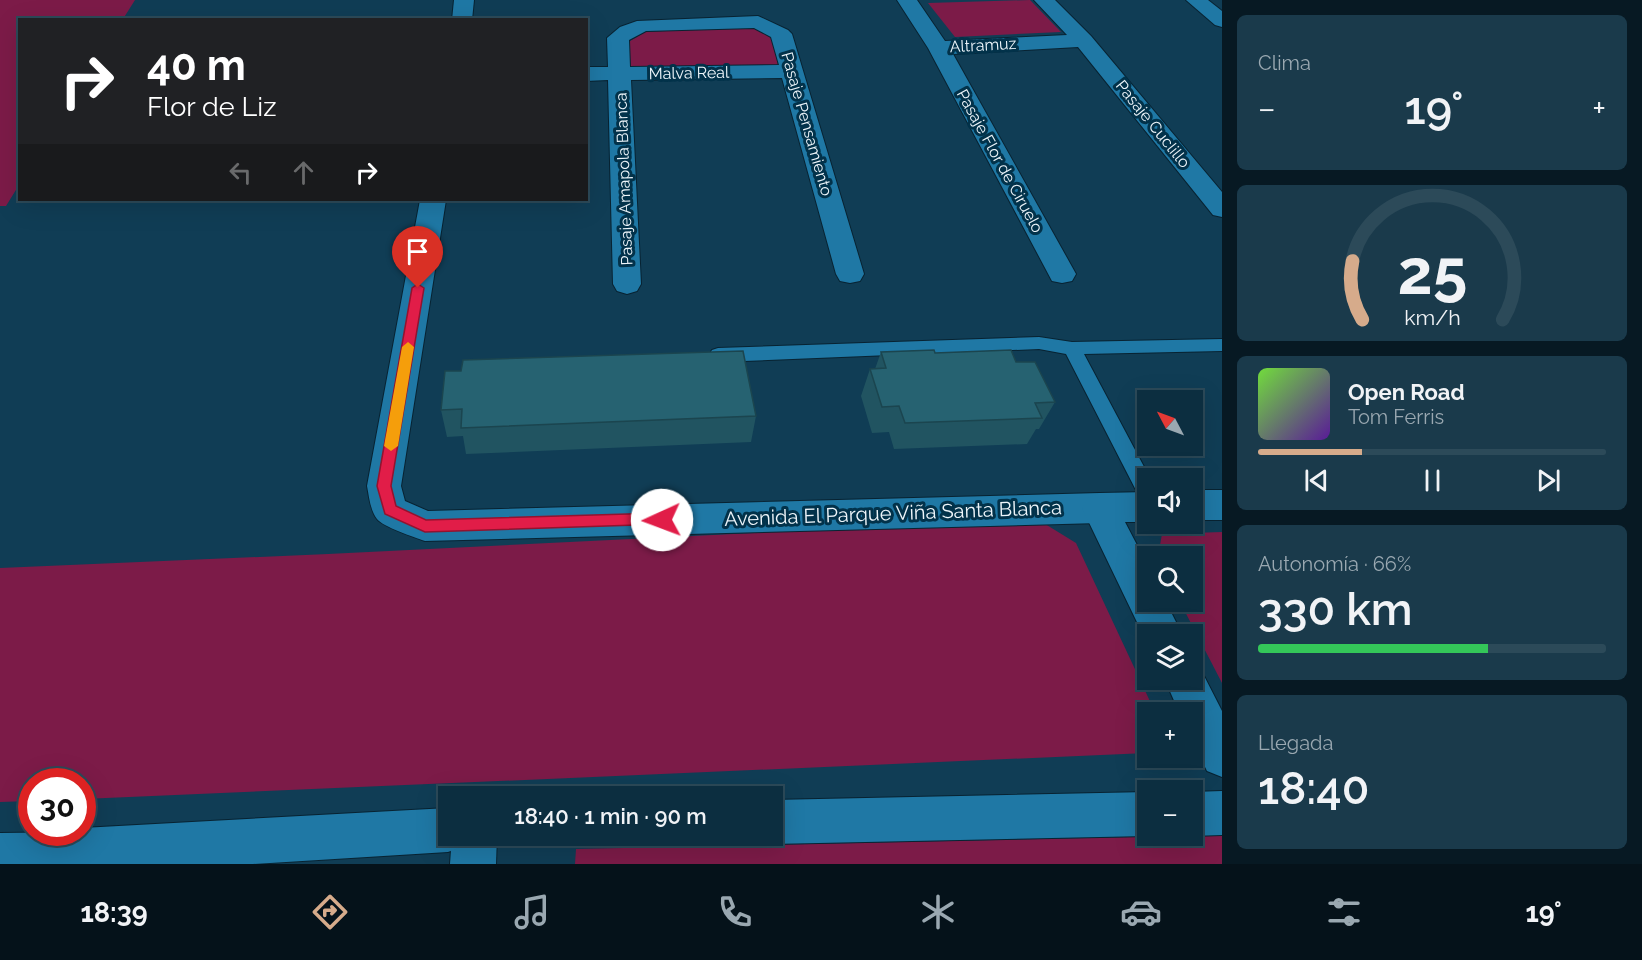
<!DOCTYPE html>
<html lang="es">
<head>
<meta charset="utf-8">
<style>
  :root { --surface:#0c2e40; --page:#1a3a4b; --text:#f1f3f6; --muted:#9aa8b1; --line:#2c4a59; --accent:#d6ab8b }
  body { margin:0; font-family:Raleway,sans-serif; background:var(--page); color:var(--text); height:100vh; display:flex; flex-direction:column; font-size:22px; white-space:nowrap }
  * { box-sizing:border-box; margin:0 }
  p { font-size:20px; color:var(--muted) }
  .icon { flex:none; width:33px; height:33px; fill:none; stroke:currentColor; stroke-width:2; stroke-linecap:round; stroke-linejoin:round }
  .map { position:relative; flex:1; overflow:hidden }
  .panel { display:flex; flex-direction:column; gap:15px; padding:15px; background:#071923; width:420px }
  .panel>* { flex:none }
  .banner { position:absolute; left:18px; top:18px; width:570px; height:183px; border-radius:0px; box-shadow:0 6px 24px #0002,0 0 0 2px var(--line); background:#202124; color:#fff; overflow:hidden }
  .needle { width:39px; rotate:311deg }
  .controls { position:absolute; left:1137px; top:390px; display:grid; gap:12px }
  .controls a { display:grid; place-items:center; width:66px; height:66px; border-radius:0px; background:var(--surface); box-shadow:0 6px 24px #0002,0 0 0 2px var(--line); font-size:30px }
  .speed { position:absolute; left:18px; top:768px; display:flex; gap:12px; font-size:30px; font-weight:700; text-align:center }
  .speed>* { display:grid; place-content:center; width:78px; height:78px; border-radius:50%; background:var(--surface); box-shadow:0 6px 24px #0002,0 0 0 2px var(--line); line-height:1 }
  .speed .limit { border:9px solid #d22; background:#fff; color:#111 }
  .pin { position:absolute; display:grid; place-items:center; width:51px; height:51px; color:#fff; margin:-62px -26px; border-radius:50% 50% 50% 0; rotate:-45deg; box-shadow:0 0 6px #0007 }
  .pin .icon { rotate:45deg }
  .me { position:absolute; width:66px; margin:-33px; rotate:268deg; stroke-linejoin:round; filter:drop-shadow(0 0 4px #0008) }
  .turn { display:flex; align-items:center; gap:21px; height:126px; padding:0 30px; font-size:27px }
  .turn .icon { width:78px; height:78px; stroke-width:2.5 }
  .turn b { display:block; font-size:42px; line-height:51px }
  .lanes { display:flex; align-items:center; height:57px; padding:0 30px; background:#0003; justify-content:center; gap:30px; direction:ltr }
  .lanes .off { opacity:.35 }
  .big { font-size:45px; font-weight:600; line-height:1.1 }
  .panel .tile { flex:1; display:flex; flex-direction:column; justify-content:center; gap:9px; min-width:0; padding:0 21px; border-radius:9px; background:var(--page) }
  .panel .dial { align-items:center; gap:0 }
  .dial svg { height:156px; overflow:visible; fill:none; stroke:var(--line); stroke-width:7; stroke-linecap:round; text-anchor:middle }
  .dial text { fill:var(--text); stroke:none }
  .song { display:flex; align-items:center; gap:18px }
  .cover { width:72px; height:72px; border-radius:9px; background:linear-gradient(135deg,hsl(100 70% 55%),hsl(270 70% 35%)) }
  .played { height:6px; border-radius:3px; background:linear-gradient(90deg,var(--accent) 30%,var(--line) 30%) }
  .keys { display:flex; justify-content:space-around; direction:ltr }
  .heat { display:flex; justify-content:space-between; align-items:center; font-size:33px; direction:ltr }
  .charge { height:9px; border-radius:4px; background:linear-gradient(90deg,#34c759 66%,var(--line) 0) }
  .trip { position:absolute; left:438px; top:786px; width:345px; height:60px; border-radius:0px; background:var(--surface); box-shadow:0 6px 24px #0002,0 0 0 2px var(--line); font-weight:600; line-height:60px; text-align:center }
  .tabs { display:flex; height:96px; justify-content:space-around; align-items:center; background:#05121a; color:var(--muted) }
  .tabs .icon { width:42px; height:42px }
  .tabs .current { color:var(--accent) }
  .tabs b { font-size:27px; color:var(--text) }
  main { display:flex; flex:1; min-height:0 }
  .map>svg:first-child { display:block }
  .green { fill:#7c1b48 }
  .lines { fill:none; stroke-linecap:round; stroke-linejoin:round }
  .lane-casing { stroke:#082332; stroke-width:2 }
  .street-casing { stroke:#082332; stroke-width:2 }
  .secondary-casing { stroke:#082332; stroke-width:2 }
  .lane { fill:#1f78a5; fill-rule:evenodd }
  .street { fill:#1f78a5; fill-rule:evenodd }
  .secondary { fill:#1f78a5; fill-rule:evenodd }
  .wall { fill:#215461 }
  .building { fill:#266271; stroke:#1b454f; stroke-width:1.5 }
  .route { fill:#e11d48; stroke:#92132f; stroke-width:1.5 }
  .slow { fill:#f59e0b }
  .labels { text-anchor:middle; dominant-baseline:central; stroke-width:6; stroke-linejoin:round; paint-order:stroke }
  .far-street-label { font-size:16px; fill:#edf5fa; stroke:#02324a }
  .street-label { font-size:20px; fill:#edf5fa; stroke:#02324a }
</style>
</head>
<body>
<main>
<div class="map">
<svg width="1222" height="864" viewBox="0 0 1222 864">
  <rect width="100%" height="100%" fill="#103d55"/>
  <g class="green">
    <polygon points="0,0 135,0 123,19 20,20 19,185 6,206 0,206"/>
    <polygon points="1030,0 1061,32 955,37 928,3"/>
    <polygon points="752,27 772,35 778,66 625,68 627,43 645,32"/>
    <polygon points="1037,519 1076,543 1155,712 1148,712 1147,753 83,799 82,782 32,782 31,801 0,802 0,568 328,554"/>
    <polygon points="1222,532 1222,683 1180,602 1192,602 1192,556 1158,556 1162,534"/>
    <polygon points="1222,835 1222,864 575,864 576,849"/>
  </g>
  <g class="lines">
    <defs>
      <polygon id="lane" points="1039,337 1072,342 1222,339 1222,351 1084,354 1150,478 1148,478 1148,502 1141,500 1066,354 1039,349 718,362 712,360 709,355 712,350 718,348"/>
      <g id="street">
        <polygon points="454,0 474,0 472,20 452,20"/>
        <polygon points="897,0 917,0 945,41 1067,35 1034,0 1055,0 1091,36 1222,192 1222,217 1213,215 1078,47 953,54 1076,274 1072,281 1062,283 1052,281 928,48"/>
        <polygon points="1186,0 1208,0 1222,11 1222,27 1215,25"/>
        <path d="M758,16l30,14 4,4 72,240 -4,7 -10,2 -10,-2 -4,-7 -54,-196 -151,2 10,204 -4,7 -10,3 -10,-3 -4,-7 -5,-204 -22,1v-14h22l-1,-29 13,-11 17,-6zM754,28l17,9 8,28 -149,2 -1,-27 17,-9z"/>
        <path d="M420,200h26l-45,286 4,15 23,10 672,-18 12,5 6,10 -6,10 -12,5 -675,18c-11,-4 -42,-14 -48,-22 -7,-9 -8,-23 -10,-33z"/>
        <polygon points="452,836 497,836 496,864 450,864"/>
      </g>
      <g id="secondary">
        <rect x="1192" y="490" width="30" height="30"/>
        <polygon points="1148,492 1148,522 1125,522 1148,566 1148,602 1166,602 1182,634 1148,634 1148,645 1082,508 1088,498 1100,493"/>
        <polygon points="1192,664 1199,666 1222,711 1222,777 1207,771 1192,740 1192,712 1179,712 1165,680 1192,680"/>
        <polygon points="1222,791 1222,835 1192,836 1190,836 1192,836 1192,792"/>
        <polygon points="1148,792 1148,836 1150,836 1148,836 772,844 755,836 772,836 772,800"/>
        <polygon points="448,808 448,836 468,836 464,846 448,852 253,864 0,864 0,833 82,832 82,828"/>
      </g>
    </defs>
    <use href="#lane" class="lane-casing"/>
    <use href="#street" class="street-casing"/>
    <use href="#secondary" class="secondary-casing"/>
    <use href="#lane" class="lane"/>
    <use href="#street" class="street"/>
    <use href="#secondary" class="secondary"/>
  </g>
  <g class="wall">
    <polygon points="881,352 935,353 1016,362 1055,402 1039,429 1036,429 1027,444 894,449 889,432 872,433 861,396 870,369 875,369"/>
    <polygon points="445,371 756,416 751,442 466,454 463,436 447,437 441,410"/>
  </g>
  <g class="building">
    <polygon points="934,350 935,353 1011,350 1016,362 1035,362 1055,402 1035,403 1042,418 905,423 899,406 882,407 870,369 886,368 881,352"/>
    <polygon points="743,351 756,416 461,428 462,409 441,410 445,371 461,371 463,360"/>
  </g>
  <polygon class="route" points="418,284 424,288 391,486 396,506 426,520 662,513 667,515 669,520 667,524 425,532 385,514 377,486 412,288"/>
  <polygon class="slow" points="408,342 414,347 398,446 391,451 384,446 402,347"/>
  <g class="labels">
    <g class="far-street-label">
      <text transform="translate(983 45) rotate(-3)">Altramuz</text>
      <text transform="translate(689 73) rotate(-1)">Malva Real</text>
      <text transform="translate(807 124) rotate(74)">Pasaje Pensamiento</text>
      <text transform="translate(1153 124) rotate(51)">Pasaje Cuclillo</text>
      <text transform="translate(1000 161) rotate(61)">Pasaje Flor de Ciruelo</text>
      <text transform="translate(624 179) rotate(-92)">Pasaje Amapola Blanca</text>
    </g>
    <g class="street-label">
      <text transform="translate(893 513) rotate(-2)">Avenida El Parque Viña Santa Blanca</text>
    </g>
  </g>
</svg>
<div class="controls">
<a><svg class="needle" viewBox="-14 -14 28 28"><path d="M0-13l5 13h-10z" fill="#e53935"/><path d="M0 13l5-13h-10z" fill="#9aa8b1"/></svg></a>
<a><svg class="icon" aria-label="sound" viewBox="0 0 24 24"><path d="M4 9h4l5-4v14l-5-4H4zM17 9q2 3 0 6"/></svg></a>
<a><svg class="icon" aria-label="search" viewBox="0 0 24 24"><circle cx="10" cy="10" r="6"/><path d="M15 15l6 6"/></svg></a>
<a><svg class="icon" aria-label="layers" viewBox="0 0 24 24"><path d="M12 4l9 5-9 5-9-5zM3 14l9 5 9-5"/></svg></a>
<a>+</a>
<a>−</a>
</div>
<div class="speed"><div class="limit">30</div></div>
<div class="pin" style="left:418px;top:288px;background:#d93025"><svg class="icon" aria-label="arrive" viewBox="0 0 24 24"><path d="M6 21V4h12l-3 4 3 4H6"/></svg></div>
<svg class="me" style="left:662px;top:520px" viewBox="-20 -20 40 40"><circle r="19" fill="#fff"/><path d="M0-13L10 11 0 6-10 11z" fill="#e11d48"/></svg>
<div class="trip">18:40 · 1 min · 90 m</div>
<div class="banner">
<div class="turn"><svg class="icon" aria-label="right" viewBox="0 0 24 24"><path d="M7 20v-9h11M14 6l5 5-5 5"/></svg><div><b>40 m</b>Flor de Liz</div></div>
<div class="lanes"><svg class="icon off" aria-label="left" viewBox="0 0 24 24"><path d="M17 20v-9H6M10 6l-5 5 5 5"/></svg><svg class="icon off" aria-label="ahead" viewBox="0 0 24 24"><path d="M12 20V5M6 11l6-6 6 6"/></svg><svg class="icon" aria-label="right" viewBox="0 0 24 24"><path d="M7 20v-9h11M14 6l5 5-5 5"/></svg></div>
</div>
</div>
<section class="panel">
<div class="tile"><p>Clima</p>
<div class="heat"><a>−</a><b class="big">19°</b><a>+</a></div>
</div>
<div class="tile dial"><svg viewBox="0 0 100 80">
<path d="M14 69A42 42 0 1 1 86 69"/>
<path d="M14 69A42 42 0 0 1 9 39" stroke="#d6ab8b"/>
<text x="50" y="56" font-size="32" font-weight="700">25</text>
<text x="50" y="72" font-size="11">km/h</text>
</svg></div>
<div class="tile">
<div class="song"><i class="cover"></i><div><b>Open Road</b><p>Tom Ferris</p></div></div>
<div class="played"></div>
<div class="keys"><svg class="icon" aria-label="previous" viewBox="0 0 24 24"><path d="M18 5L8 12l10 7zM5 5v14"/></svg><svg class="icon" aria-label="pause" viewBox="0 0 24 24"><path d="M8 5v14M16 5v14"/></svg><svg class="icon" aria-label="next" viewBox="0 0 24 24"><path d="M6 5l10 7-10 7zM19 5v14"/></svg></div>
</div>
<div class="tile"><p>Autonomía · 66%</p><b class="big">330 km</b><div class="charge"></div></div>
<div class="tile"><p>Llegada</p><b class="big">18:40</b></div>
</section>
</main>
<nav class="tabs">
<b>18:39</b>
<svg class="icon current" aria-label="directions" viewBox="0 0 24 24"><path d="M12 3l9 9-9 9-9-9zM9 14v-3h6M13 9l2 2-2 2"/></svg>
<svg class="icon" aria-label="music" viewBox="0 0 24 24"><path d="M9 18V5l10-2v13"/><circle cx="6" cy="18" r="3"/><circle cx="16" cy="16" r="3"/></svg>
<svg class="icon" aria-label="phone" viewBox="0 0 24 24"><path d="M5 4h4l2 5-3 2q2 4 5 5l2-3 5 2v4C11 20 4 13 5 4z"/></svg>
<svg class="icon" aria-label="climate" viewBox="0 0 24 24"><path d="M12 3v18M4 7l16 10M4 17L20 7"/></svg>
<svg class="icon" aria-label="car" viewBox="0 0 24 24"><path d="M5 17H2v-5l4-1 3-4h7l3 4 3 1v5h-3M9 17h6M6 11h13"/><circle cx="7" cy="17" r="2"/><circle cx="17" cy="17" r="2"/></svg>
<svg class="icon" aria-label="filters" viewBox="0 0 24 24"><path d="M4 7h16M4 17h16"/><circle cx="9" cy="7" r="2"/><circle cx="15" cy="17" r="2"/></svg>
<b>19°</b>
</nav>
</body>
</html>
